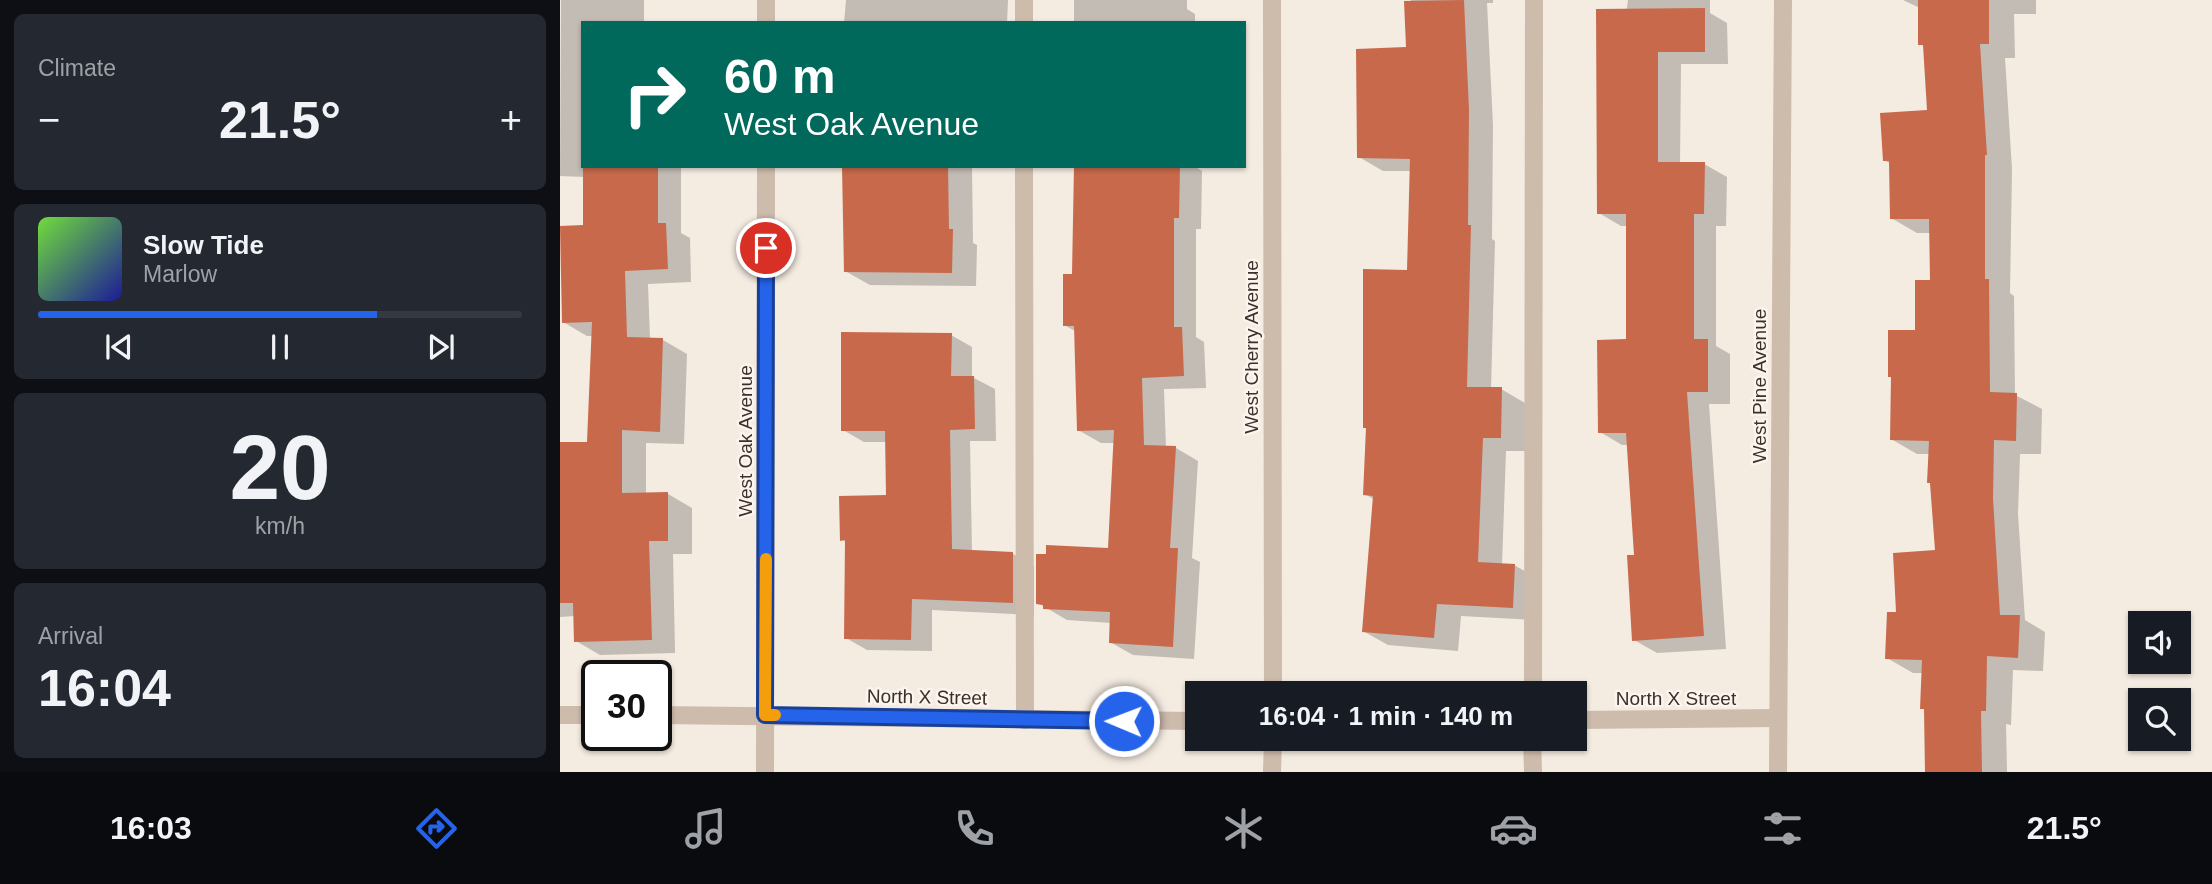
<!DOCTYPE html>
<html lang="en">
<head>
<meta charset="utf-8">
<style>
  :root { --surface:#171b24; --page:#242831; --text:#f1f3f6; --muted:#9ea1a6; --line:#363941; --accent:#2563eb }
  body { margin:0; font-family:Arial,sans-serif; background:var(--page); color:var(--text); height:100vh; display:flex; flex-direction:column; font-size:26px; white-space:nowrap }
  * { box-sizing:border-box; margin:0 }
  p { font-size:23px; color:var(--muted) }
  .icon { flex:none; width:38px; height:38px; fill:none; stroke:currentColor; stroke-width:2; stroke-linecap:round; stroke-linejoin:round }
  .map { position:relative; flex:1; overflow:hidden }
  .panel { display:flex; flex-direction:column; gap:14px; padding:14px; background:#0d0f14; width:560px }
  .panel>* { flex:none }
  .top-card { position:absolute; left:21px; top:21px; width:665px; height:147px; border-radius:0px; box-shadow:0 2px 5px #0004; background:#00695c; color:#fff; overflow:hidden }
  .fabs { position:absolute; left:1568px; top:611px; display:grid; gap:14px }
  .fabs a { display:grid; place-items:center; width:63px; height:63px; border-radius:0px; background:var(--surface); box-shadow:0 2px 5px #0004; font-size:35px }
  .speed { position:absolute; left:21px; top:660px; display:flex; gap:14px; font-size:35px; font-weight:700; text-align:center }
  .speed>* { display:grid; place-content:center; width:91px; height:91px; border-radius:50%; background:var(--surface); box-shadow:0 2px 5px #0004; line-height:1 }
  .speed .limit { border:4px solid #111; border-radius:10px; background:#fff; color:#111 }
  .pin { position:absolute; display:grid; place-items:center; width:60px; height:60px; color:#fff; margin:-30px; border:4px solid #fff; border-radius:50%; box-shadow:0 2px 7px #0007 }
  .me { position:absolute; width:77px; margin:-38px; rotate:271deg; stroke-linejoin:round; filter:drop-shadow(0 0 5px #0008) }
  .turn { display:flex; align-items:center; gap:24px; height:147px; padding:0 28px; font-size:32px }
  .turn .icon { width:91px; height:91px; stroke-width:2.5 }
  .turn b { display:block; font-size:49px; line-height:60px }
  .big { font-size:52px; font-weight:800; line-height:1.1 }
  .panel .tile { flex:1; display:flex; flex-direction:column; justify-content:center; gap:10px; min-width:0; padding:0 24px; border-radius:10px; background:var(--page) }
  .panel .dial { align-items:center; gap:0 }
  .dial b { font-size:91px; line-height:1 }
  .song { display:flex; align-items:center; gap:21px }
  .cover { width:84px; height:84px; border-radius:10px; background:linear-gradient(135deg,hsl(100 70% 55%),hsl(240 70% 35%)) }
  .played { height:7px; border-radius:4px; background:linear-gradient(90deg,var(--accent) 70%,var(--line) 70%) }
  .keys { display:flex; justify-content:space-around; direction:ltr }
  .heat { display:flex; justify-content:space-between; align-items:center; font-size:38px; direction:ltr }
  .trip { position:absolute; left:625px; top:681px; width:402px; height:70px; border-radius:0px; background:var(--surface); box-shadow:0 2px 5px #0004; font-weight:800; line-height:70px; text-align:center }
  .tabs { display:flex; height:112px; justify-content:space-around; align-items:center; background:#090b0e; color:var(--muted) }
  .tabs .icon { width:49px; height:49px }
  .tabs .selected { color:var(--accent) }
  .tabs b { font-size:32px; color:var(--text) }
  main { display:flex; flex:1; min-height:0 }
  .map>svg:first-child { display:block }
  .shadow { fill:#0003 }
  .building { fill:#c8694b }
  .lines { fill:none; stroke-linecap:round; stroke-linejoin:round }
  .service { stroke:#cdbbac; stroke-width:18 }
  .minor { stroke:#cdbbac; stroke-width:18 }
  .route-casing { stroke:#184099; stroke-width:18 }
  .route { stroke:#2563eb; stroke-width:12 }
  .slow { stroke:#f59e0b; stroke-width:12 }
  .labels { text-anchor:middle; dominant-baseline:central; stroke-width:5; stroke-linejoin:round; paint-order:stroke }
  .street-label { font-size:19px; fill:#3b302b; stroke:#fbf5ee }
</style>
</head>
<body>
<main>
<section class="panel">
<div class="tile"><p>Climate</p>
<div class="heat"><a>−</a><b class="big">21.5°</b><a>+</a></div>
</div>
<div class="tile">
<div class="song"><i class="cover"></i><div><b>Slow Tide</b><p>Marlow</p></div></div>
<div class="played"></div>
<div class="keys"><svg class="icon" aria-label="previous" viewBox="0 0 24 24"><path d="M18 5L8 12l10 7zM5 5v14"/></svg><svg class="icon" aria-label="pause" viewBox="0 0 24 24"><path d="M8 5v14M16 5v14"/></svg><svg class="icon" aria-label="next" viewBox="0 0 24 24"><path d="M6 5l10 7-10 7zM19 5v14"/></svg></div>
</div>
<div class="tile dial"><b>20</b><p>km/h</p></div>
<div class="tile"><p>Arrival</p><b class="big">16:04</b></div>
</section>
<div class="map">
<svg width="1652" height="772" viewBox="0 0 1652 772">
  <rect width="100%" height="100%" fill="#f4ebe1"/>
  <g class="shadow">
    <polygon points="1,0 84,0 84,23 23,23 23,166 121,166 121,233 130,238 131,282 88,284 90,339 103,340 127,354 124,444 86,443 86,494 108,494 132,508 132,554 113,554 115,653 40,655 16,641 15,616 0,617 0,444 29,444 33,336 27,336 3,322 25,227 25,177 0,176"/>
    <polygon points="286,0 448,0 447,23 284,23"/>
    <polygon points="514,0 627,0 627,9 635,14 635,23 514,23"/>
    <polygon points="851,0 933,0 933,3 927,3 933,125 932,239 935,241 931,389 941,389 965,403 965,451 946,451 942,565 954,565 979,579 977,620 901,616 898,651 828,645 803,631 815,500 805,494 849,272 851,171 823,171 799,157 848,49"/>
    <polygon points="1068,0 1150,0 1150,13 1167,23 1168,64 1121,64 1120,163 1144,164 1167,177 1166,226 1156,226 1156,346 1170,354 1170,404 1149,404 1166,649 1097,653 1074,640 1076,556 1069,445 1062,445 1040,432 1068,341 1068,226 1061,226 1039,213"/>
    <polygon points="1343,0 1476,0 1476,14 1454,14 1455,58 1445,58 1452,169 1450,293 1454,296 1455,395 1482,409 1481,454 1460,454 1458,514 1465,620 1485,632 1483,671 1453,670 1451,725 1446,724 1447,772 1367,772 1366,711 1362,708 1363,673 1353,673 1327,658 1338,614 1377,552 1370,454 1357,454 1331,439 1371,281 1371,233 1357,233 1331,218 1331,164 1324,160 1369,112 1365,47 1360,44 1360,8"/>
    <polygon points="284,166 412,166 413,243 417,245 416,286 310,285 285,271"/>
    <polygon points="516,166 634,166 642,171 641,229 636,229 636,337 644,342 646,388 604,389 606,448 616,448 638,461 632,558 640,562 634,659 573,655 550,642 552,623 507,620 478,603 549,550 555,443 541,443 518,430 515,331 504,325 514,276"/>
    <polygon points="391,335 412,347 412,377 435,389 436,441 410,441 412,552 453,554 474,566 474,615 372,610 372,651 307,650 286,638 287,543 281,539 328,496 327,442 304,442 283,430"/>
  </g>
  <g class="building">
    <polygon points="904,0 909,110 908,225 911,225 907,387 942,387 941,438 923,438 918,562 955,564 953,608 877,604 874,638 802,632 813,496 803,495 806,428 803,428 803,269 847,270 850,159 797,158 796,49 846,47 844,1"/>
    <polygon points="1358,0 1429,0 1429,44 1420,44 1427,155 1425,155 1425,279 1429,279 1430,392 1457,393 1456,441 1434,440 1433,498 1440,615 1460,615 1458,658 1427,656 1426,711 1421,711 1422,772 1365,772 1364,709 1360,709 1362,660 1325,659 1327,612 1336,612 1333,553 1375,550 1370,483 1367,483 1369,441 1330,440 1331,377 1328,377 1328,330 1355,330 1355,280 1370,280 1369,219 1330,219 1329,161 1323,161 1320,113 1367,110 1363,45 1358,45"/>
    <polygon points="1145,8 1145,52 1098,52 1098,162 1145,162 1144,214 1134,214 1134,339 1148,339 1148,392 1127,392 1144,636 1072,641 1067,555 1074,555 1066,433 1038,433 1037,340 1066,339 1066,214 1037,214 1036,9"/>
    <polygon points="23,166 98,166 98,223 106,223 108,269 65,271 67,337 103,338 100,432 62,430 62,493 108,492 108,541 89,541 92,640 14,642 13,603 0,603 0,442 27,442 32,322 2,323 0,226 23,225"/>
    <polygon points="282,166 388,166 389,229 393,229 392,273 284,272"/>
    <polygon points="514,166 620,166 619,218 614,218 614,327 622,327 624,376 582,378 584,445 616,446 610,548 618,548 613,647 549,643 550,612 483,609 483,605 476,604 476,554 486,554 486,545 548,548 554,430 517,431 514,326 503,326 503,274 512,274"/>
    <polygon points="281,332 392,333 391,376 414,376 415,429 390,430 392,549 453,552 453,603 352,599 351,640 284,639 285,540 280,541 279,496 326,495 325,431 281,431"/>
  </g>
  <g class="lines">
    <g class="service">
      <polyline points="464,0 464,23"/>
      <polyline points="464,166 465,720"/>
      <polyline points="973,693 974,0"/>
      <polyline points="972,738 973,772"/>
    </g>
    <g class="minor">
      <polyline points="712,0 713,693"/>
      <polyline points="206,23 206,0"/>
      <polyline points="0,715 37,715"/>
      <polyline points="96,715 637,721"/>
      <polyline points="1015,720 1218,718"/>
      <polyline points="205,772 206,166"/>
      <polyline points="712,772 713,738"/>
      <polyline points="1218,772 1223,0"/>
    </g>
  </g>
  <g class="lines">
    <defs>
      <polyline id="route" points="206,248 205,715 564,721"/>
    </defs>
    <use href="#route" class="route-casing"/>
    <use href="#route" class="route"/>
    <polyline class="slow" points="206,559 205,715 215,715"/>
  </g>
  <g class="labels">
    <g class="street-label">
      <text transform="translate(691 347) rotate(-90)">West Cherry Avenue</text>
      <text transform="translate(1199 386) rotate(-90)">West Pine Avenue</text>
      <text transform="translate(185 441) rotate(-90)">West Oak Avenue</text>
      <text transform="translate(367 697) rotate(1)">North X Street</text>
      <text x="1116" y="698">North X Street</text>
    </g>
  </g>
</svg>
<div class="fabs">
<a><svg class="icon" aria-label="sound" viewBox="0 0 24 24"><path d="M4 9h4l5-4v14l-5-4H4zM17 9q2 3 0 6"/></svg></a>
<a><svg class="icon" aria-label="search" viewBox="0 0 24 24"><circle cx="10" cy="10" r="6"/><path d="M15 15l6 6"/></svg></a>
</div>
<div class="speed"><div class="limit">30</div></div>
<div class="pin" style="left:206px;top:248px;background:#d93025"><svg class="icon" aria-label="arrive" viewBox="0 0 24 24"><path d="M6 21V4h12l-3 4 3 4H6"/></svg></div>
<svg class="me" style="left:564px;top:721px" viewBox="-20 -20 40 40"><circle r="17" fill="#2563eb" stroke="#fff" stroke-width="3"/><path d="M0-11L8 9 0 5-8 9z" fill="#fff"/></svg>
<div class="trip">16:04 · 1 min · 140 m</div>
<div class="top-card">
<div class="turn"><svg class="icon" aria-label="right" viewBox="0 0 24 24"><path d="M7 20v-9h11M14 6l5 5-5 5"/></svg><div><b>60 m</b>West Oak Avenue</div></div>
</div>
</div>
</main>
<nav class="tabs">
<b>16:03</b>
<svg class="icon selected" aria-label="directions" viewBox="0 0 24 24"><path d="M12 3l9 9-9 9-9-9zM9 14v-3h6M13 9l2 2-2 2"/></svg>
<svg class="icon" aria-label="music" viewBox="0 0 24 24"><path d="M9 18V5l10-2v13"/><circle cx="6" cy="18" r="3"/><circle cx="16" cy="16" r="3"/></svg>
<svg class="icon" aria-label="phone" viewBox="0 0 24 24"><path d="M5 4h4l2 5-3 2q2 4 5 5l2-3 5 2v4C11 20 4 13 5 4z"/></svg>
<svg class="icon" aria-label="climate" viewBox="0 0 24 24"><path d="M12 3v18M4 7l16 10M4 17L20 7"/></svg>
<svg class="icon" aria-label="car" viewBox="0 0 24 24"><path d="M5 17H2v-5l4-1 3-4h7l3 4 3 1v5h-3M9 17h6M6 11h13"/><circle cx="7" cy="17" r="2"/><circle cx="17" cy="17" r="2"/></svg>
<svg class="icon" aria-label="filters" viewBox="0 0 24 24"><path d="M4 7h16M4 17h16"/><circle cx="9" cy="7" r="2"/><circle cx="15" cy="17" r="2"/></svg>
<b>21.5°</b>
</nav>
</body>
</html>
